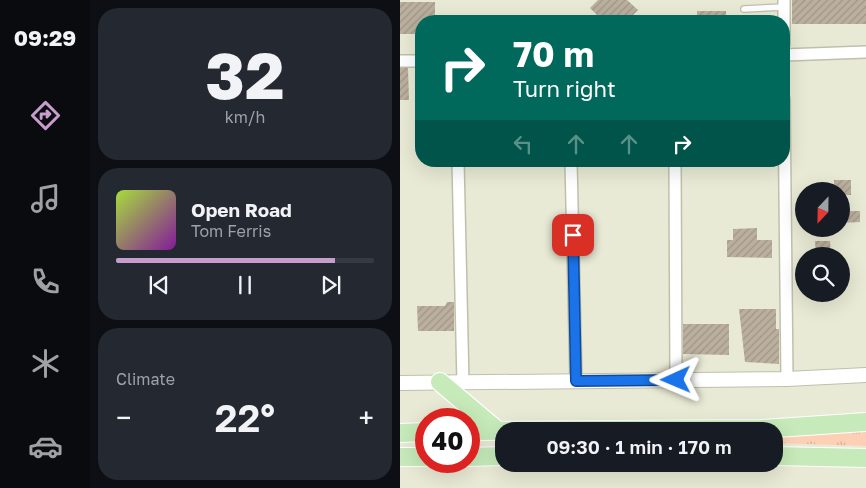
<!DOCTYPE html>
<html lang="en">
<head>
<meta charset="utf-8">
<style>
  :root { --surface:#171b24; --page:#242831; --text:#f1f3f6; --muted:#9ea1a6; --line:#363941; --accent:#c89dcd }
  body { margin:0; font-family:"Golos Text",sans-serif; background:var(--page); color:var(--text); height:100vh; display:flex; flex-direction:column; font-size:19px; white-space:nowrap }
  * { box-sizing:border-box; margin:0 }
  p { font-size:16px; color:var(--muted) }
  .icon { flex:none; width:28px; height:28px; fill:none; stroke:currentColor; stroke-width:2; stroke-linecap:round; stroke-linejoin:round }
  .map { position:relative; flex:1; overflow:hidden }
  .drawer { display:flex; flex-direction:column; gap:8px; padding:8px; background:#0d0f14; width:310px }
  .drawer>* { flex:none }
  .guide { position:absolute; left:15px; top:15px; width:375px; height:152px; border-radius:20px; box-shadow:0 5px 20px #0002; background:#00695c; color:#fff; overflow:hidden }
  .needle { width:32px; rotate:202deg }
  .fabs { position:absolute; left:395px; top:182px; display:grid; gap:10px }
  .fabs a { display:grid; place-items:center; width:55px; height:55px; border-radius:50%; background:var(--surface); box-shadow:0 5px 20px #0002; font-size:25px }
  .speed { position:absolute; left:15px; top:408px; display:flex; gap:10px; font-size:25px; font-weight:700; text-align:center }
  .speed>* { display:grid; place-content:center; width:65px; height:65px; border-radius:50%; background:var(--surface); box-shadow:0 5px 20px #0002; line-height:1 }
  .speed .limit { border:8px solid #d22; background:#fff; color:#111 }
  .pin { position:absolute; display:grid; place-items:center; width:42px; height:42px; color:#fff; margin:-21px; border-radius:10px; box-shadow:0 2px 8px #0006 }
  .me { position:absolute; width:55px; margin:-28px; rotate:269deg; stroke-linejoin:round; filter:drop-shadow(0 0 4px #0008) }
  .turn { display:flex; align-items:center; gap:18px; height:105px; padding:0 15px; font-size:22px }
  .turn .icon { width:65px; height:65px; stroke-width:2.5 }
  .turn b { display:block; font-size:35px; line-height:42px }
  .lanes { display:flex; align-items:center; height:48px; padding:0 15px; background:#0003; justify-content:center; gap:25px; direction:ltr }
  .lanes .off { opacity:.35 }
  .big { font-size:38px; font-weight:600; line-height:1.1 }
  .drawer .tile { flex:1; display:flex; flex-direction:column; justify-content:center; gap:8px; min-width:0; padding:0 18px; border-radius:20px; background:var(--page) }
  .drawer .dial { align-items:center; gap:0 }
  .dial b { font-size:65px; line-height:1 }
  .song { display:flex; align-items:center; gap:15px }
  .cover { width:60px; height:60px; border-radius:8px; background:linear-gradient(135deg,hsl(80 70% 55%),hsl(290 70% 35%)) }
  .played { height:5px; border-radius:2px; background:linear-gradient(90deg,var(--accent) 85%,var(--line) 85%) }
  .keys { display:flex; justify-content:space-around; direction:ltr }
  .heat { display:flex; justify-content:space-between; align-items:center; font-size:28px; direction:ltr }
  .trip { position:absolute; left:95px; top:422px; width:288px; height:50px; border-radius:20px; background:var(--surface); box-shadow:0 5px 20px #0002; font-weight:600; line-height:50px; text-align:center }
  main { display:flex; flex:1; min-height:0 }
  .tab-bar { display:flex; flex-direction:column; width:90px; justify-content:space-around; align-items:center; background:#090b0e; color:var(--muted) }
  .tab-bar .icon { width:35px; height:35px }
  .tab-bar .on { color:var(--accent) }
  .tab-bar b { font-size:22px; color:var(--text) }
  .map>svg:first-child { display:block }
  .grass { fill:url(#grass-tufts) }
  .building { fill:url(#building-hatch) }
  .lines { fill:none; stroke-linecap:round; stroke-linejoin:round }
  .service-casing { stroke:#bfc0ac; stroke-width:8 }
  .minor-casing { stroke:#bfc0ac; stroke-width:14 }
  .tertiary-casing { stroke:#bfc0ac; stroke-width:16 }
  .trunk-casing { stroke:#fff; stroke-width:20 }
  .service { stroke:#fff; stroke-width:5.5 }
  .minor { stroke:#fff; stroke-width:11 }
  .tertiary { stroke:#fff; stroke-width:14 }
  .trunk { stroke:#c6eaba; stroke-width:18 }
  .route-casing { stroke:#114b97; stroke-width:12 }
  .route { stroke:#1a73e8; stroke-width:9 }
</style>
</head>
<body>
<main>
<nav class="tab-bar">
<b>09:29</b>
<svg class="icon on" aria-label="directions" viewBox="0 0 24 24"><path d="M12 3l9 9-9 9-9-9zM9 14v-3h6M13 9l2 2-2 2"/></svg>
<svg class="icon" aria-label="music" viewBox="0 0 24 24"><path d="M9 18V5l10-2v13"/><circle cx="6" cy="18" r="3"/><circle cx="16" cy="16" r="3"/></svg>
<svg class="icon" aria-label="phone" viewBox="0 0 24 24"><path d="M5 4h4l2 5-3 2q2 4 5 5l2-3 5 2v4C11 20 4 13 5 4z"/></svg>
<svg class="icon" aria-label="climate" viewBox="0 0 24 24"><path d="M12 3v18M4 7l16 10M4 17L20 7"/></svg>
<svg class="icon" aria-label="car" viewBox="0 0 24 24"><path d="M5 17H2v-5l4-1 3-4h7l3 4 3 1v5h-3M9 17h6M6 11h13"/><circle cx="7" cy="17" r="2"/><circle cx="17" cy="17" r="2"/></svg>
</nav>
<section class="drawer">
<div class="tile dial"><b>32</b><p>km/h</p></div>
<div class="tile">
<div class="song"><i class="cover"></i><div><b>Open Road</b><p>Tom Ferris</p></div></div>
<div class="played"></div>
<div class="keys"><svg class="icon" aria-label="previous" viewBox="0 0 24 24"><path d="M18 5L8 12l10 7zM5 5v14"/></svg><svg class="icon" aria-label="pause" viewBox="0 0 24 24"><path d="M8 5v14M16 5v14"/></svg><svg class="icon" aria-label="next" viewBox="0 0 24 24"><path d="M6 5l10 7-10 7zM19 5v14"/></svg></div>
</div>
<div class="tile"><p>Climate</p>
<div class="heat"><a>−</a><b class="big">22°</b><a>+</a></div>
</div>
</section>
<div class="map">
<svg width="466" height="488" viewBox="0 0 466 488">
  <defs>
    <pattern id="grass-tufts" width="24" height="20" patternUnits="userSpaceOnUse" patternTransform="scale(1.25)"><rect width="24" height="20" fill="#fdd0b6"/><path d="M3 7l-1-3M5 7V3M7 7l1-3M15 17l-1-3M17 17v-4M19 17l1-3" fill="none" stroke="#d8b29b"/></pattern>
    <pattern id="building-hatch" width="6" height="6" patternUnits="userSpaceOnUse" patternTransform="scale(1.25)"><rect width="6" height="6" fill="#bbb09e"/><path d="M-1 1l2-2M0 6l6-6M5 7l2-2" fill="none" stroke="#a09687"/></pattern>
  </defs>
  <rect width="100%" height="100%" fill="#e9ead5"/>
  <polygon class="grass" points="466,422 466,446 374,443 374,431"/>
  <g class="building">
    <polygon points="198,0 227,0 238,10 227,21 203,21 190,8"/>
    <rect x="392" y="0" width="74" height="24"/>
    <polygon points="0,2 35,2 35,21 21,21 21,34 0,34"/>
    <rect x="297" y="11" width="29" height="10"/>
    <polygon points="0,68 8,68 9,100 0,100"/>
    <polygon points="434,180 451,180 451,195 441,195 441,191 434,191"/>
    <polygon points="441,211 460,211 460,222 441,223"/>
    <polygon points="357,228 357,240 372,240 372,258 327,257 327,240 333,240 333,229"/>
    <polygon points="415,241 430,241 431,255 416,256"/>
    <polygon points="47,302 54,302 54,331 18,331 17,306 45,306"/>
    <polygon points="339,309 376,309 376,329 379,329 379,364 345,362"/>
    <polygon points="283,324 329,324 329,355 283,354"/>
  </g>
  <g class="lines">
    <defs>
      <polyline id="service" points="344,9 384,7"/>
      <g id="minor">
        <polyline points="384,44 384,0"/>
        <polyline points="384,55 466,52"/>
        <polyline points="0,61 21,61"/>
        <polyline points="384,99 387,379"/>
        <polyline points="58,161 63,383"/>
        <polyline points="171,161 176,381"/>
        <polyline points="275,161 276,380"/>
      </g>
      <polyline id="tertiary" points="0,383 387,379 466,375"/>
      <g id="trunk">
        <polyline points="40,382 98,431"/>
        <polyline points="69,431 361,429 466,422"/>
        <polyline points="0,433 26,432"/>
        <polyline points="374,456 466,458"/>
        <polyline points="0,457 26,457"/>
        <polyline points="69,457 104,456"/>
      </g>
    </defs>
    <use href="#service" class="service-casing"/>
    <use href="#minor" class="minor-casing"/>
    <use href="#tertiary" class="tertiary-casing"/>
    <use href="#trunk" class="trunk-casing"/>
    <use href="#service" class="service"/>
    <use href="#minor" class="minor"/>
    <use href="#tertiary" class="tertiary"/>
    <use href="#trunk" class="trunk"/>
  </g>
  <g class="lines">
    <defs>
      <polyline id="route" points="173,235 176,381 276,380"/>
    </defs>
    <use href="#route" class="route-casing"/>
    <use href="#route" class="route"/>
  </g>
</svg>
<div class="fabs">
<a><svg class="needle" viewBox="-14 -14 28 28"><path d="M0-13l5 13h-10z" fill="#e53935"/><path d="M0 13l5-13h-10z" fill="#9ea1a6"/></svg></a>
<a><svg class="icon" aria-label="search" viewBox="0 0 24 24"><circle cx="10" cy="10" r="6"/><path d="M15 15l6 6"/></svg></a>
</div>
<div class="speed"><div class="limit">40</div></div>
<div class="pin" style="left:173px;top:235px;background:#d93025"><svg class="icon" aria-label="arrive" viewBox="0 0 24 24"><path d="M6 21V4h12l-3 4 3 4H6"/></svg></div>
<svg class="me" style="left:276px;top:380px" viewBox="-20 -20 40 40"><path d="M0-17L14 15 0 8-14 15z" fill="#1a73e8" stroke="#fff" stroke-width="4"/></svg>
<div class="trip">09:30 · 1 min · 170 m</div>
<div class="guide">
<div class="turn"><svg class="icon" aria-label="right" viewBox="0 0 24 24"><path d="M7 20v-9h11M14 6l5 5-5 5"/></svg><div><b>70 m</b>Turn right</div></div>
<div class="lanes"><svg class="icon off" aria-label="left" viewBox="0 0 24 24"><path d="M17 20v-9H6M10 6l-5 5 5 5"/></svg><svg class="icon off" aria-label="ahead" viewBox="0 0 24 24"><path d="M12 20V5M6 11l6-6 6 6"/></svg><svg class="icon off" aria-label="ahead" viewBox="0 0 24 24"><path d="M12 20V5M6 11l6-6 6 6"/></svg><svg class="icon" aria-label="right" viewBox="0 0 24 24"><path d="M7 20v-9h11M14 6l5 5-5 5"/></svg></div>
</div>
</div>
</main>
</body>
</html>
